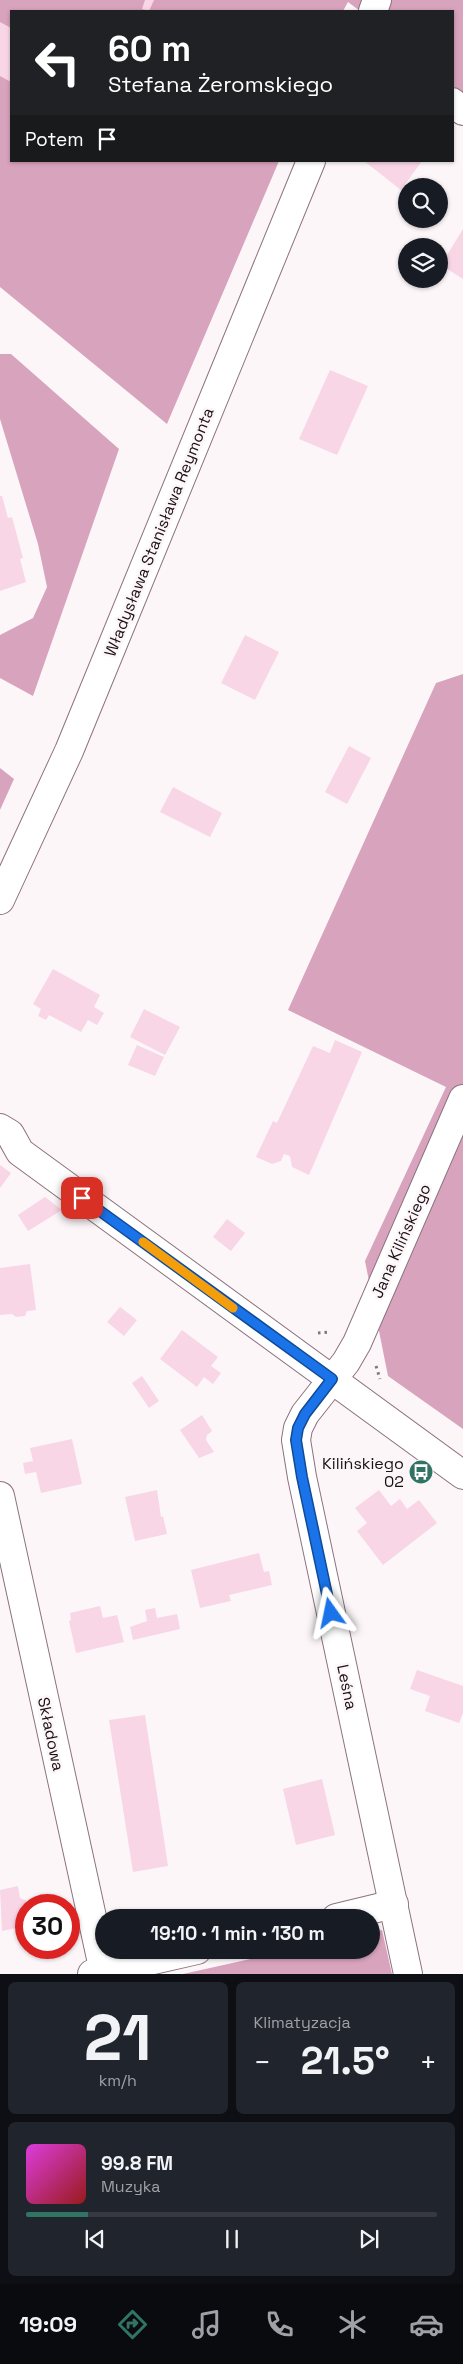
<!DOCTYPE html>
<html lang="pl">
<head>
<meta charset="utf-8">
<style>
  :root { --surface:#171b24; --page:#20242c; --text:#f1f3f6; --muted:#9ea1a6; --line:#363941; --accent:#317464 }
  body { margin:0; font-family:"Space Grotesk",sans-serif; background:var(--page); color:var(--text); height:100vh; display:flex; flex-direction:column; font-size:19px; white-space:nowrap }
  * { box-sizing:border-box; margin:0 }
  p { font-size:16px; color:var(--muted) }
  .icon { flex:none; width:28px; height:28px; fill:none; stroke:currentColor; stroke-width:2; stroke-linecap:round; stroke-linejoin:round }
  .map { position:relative; height:1974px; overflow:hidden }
  .drawer { display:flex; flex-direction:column; gap:8px; padding:8px; background:#0d0f14; flex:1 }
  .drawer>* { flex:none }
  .banner { position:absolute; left:10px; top:10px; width:444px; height:152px; border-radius:0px; box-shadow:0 1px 4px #0004; background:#202124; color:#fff; overflow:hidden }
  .fabs { position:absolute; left:398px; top:178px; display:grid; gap:10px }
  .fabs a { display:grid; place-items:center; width:50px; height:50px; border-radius:50%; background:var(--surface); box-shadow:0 1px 4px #0004; font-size:25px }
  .speed { position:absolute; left:15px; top:1894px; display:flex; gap:10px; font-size:25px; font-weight:700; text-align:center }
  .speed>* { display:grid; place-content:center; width:65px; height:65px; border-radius:50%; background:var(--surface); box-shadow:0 1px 4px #0004; line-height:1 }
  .speed .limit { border:8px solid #d22; background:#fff; color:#111 }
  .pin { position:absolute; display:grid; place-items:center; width:42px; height:42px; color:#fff; margin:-21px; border-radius:10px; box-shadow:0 2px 8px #0006 }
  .me { position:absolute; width:55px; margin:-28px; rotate:348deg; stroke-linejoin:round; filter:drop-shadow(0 0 4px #0008) }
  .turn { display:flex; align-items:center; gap:18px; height:105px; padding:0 15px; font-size:22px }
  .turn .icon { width:65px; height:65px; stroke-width:2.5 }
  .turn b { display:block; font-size:35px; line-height:42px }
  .then { display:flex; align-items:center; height:48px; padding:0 15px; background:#0003; gap:10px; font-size:19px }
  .big { font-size:38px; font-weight:800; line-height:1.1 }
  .drawer .card { flex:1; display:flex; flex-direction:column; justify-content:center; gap:8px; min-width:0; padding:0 18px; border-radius:8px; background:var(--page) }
  .drawer .dial { align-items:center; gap:0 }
  .dial b { font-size:65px; line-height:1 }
  .song { display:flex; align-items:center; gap:15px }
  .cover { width:60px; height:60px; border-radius:8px; background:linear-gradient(135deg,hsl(300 70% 55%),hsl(0 70% 35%)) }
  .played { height:5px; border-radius:2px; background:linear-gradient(90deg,var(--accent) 15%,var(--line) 15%) }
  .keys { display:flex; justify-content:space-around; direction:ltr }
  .heat { display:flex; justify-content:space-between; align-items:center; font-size:28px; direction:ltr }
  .drawer .tiles { flex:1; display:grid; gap:8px; grid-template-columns:1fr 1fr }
  .card:last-child { grid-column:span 2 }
  .trip { position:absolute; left:95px; top:1909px; width:285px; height:50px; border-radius:25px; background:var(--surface); box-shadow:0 1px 4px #0004; font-weight:800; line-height:50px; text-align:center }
  .tab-bar { display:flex; height:80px; justify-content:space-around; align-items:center; background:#090b0e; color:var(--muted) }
  .tab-bar .icon { width:35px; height:35px }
  .tab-bar .current { color:var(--accent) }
  .tab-bar b { font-size:22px; color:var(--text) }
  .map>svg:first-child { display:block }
  .forest { fill:#d8a3bd }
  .building { fill:#f8d6e6 }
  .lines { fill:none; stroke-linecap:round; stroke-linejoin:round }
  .minor-casing { stroke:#8d727f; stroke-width:30 }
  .tertiary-casing { stroke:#8d727f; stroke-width:30 }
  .secondary-casing { stroke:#8d727f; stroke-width:30 }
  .path { stroke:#80787c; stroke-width:3; stroke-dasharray:2.5 4; stroke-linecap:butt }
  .minor { stroke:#fff; stroke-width:28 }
  .tertiary { stroke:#fff; stroke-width:28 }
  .secondary { stroke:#fff; stroke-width:28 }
  .route-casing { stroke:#114b97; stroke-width:12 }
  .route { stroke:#1a73e8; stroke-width:9 }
  .slow { stroke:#f59e0b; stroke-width:9 }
  .labels { text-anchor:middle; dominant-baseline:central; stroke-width:5; stroke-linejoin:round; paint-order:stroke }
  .street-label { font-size:16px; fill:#1a1015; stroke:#fcf6f9 }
  .poi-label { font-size:16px; fill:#1a1015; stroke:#fcf6f9; text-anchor:end }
</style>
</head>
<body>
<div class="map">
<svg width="463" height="1974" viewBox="0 0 463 1974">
  <rect width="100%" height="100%" fill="#fcf6f9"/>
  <g class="forest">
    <polygon points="0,0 463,0 463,94 453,86 452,11 360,11 348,2 343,11 11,11 11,161 279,161 167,424 0,287"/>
    <polygon points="0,354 11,354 119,449 33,696 0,678 0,635 33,618 47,587 38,544 0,419"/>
    <polygon points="463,674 463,1429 388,1376 365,1261 446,1087 288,1010 436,683"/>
    <polygon points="0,768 14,779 0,810"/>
    <polygon points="382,1930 392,1974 183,1974 291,1950 371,1950 371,1932"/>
  </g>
  <g class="building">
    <polygon points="145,0 154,0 149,11 142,9"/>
    <polygon points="0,22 11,28 11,82 0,76"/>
    <polygon points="364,161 422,161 401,190"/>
    <polygon points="463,229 463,279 441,265"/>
    <polygon points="330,370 368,386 337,455 299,439"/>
    <polygon points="0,496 2,496 8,518 12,517 23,558 20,559 26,582 0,591"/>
    <polygon points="245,635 279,652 255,700 221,683"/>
    <polygon points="349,746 371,758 347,804 325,792"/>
    <polygon points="173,787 222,813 210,837 160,812"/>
    <polygon points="53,969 100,995 94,1007 104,1013 97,1025 88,1020 81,1032 49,1015 46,1020 38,1016 41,1009 33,1004"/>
    <polygon points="144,1009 180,1027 165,1055 130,1037"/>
    <polygon points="335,1040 362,1052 309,1175 292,1167 290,1156 284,1154 281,1161 272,1164 256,1157 273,1121 277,1123 313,1046 330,1053"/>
    <polygon points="137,1045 164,1057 155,1076 128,1065"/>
    <polygon points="0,1165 11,1173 0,1188"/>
    <polygon points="45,1197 62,1210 28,1231 18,1215"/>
    <polygon points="227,1219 245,1233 231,1251 213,1237"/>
    <polygon points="30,1264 36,1310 27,1311 25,1316 16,1317 12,1314 0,1315 0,1268"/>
    <polygon points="120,1307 137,1320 124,1336 107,1322"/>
    <polygon points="182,1330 218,1357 211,1366 221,1373 213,1384 204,1377 197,1387 160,1359"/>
    <polygon points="142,1376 159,1401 149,1408 132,1383"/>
    <polygon points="202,1415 212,1431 207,1435 206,1440 214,1452 199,1458 180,1430"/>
    <polygon points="72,1439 82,1484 41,1493 36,1472 25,1474 23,1463 33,1461 30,1448"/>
    <polygon points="157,1490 161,1517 163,1516 167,1534 135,1541 125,1497"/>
    <polygon points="379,1490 391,1506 400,1499 407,1509 419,1500 437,1523 383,1565 357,1531 367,1523 355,1508"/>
    <polygon points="259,1553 264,1572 269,1571 272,1585 229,1595 231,1601 200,1608 191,1570"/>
    <polygon points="100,1606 103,1618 117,1615 124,1642 76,1653 69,1621 71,1620 70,1613"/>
    <polygon points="155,1608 157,1618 177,1614 180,1629 133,1640 130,1627 147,1621 145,1610"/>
    <polygon points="417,1670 463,1686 463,1713 459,1723 425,1711 430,1696 410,1689"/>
    <polygon points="145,1715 168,1866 133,1872 109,1720"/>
    <polygon points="322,1779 335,1835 296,1845 283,1789"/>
    <polygon points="18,1886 20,1898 27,1901 24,1915 26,1926 2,1931 0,1890"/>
  </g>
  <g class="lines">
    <defs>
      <g id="minor">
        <polyline points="452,102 463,111"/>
        <polyline points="0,1496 104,1972"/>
        <polyline points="336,1918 394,1904"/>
        <polyline points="92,1974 197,1950"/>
        <polyline points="408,1974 302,1477 296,1440 298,1428 305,1414 346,1362 357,1343 463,1099"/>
      </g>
      <g id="tertiary">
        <polyline points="373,11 377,0"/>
        <polyline points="0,900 69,751 311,161"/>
      </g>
      <polyline id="secondary" points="0,1128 10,1134 20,1152 463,1475"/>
    </defs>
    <use href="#minor" class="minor-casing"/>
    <use href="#tertiary" class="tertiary-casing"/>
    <use href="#secondary" class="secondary-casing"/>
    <g class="path">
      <polyline points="318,1333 331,1332"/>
      <polyline points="376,1366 380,1379"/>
    </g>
    <use href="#minor" class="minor"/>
    <use href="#tertiary" class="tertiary"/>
    <use href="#secondary" class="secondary"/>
  </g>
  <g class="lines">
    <defs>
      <polyline id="route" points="82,1198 332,1379 305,1414 298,1428 296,1440 302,1477 331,1613"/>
    </defs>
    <use href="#route" class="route-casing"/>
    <use href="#route" class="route"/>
    <polyline class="slow" points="143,1242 233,1308"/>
  </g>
  <defs>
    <symbol id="bus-disc" viewBox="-11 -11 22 22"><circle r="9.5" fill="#317464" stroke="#fcf6f9"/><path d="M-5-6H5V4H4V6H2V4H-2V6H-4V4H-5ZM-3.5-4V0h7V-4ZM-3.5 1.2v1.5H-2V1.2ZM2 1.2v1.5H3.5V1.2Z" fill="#fff"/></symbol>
  </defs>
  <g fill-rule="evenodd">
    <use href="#bus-disc" x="407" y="1458" width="28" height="28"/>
  </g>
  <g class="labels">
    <g class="street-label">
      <text transform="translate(159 532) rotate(-68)">Władysława Stanisława Reymonta</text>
      <text transform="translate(401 1241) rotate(-66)">Jana Kilińskiego</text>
      <text transform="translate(347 1687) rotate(78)">Leśna</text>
      <text transform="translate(51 1734) rotate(78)">Składowa</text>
    </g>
    <g class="poi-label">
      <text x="404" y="1463">Kilińskiego<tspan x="404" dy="18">02</tspan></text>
    </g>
  </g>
</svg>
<div class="fabs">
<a><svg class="icon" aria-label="search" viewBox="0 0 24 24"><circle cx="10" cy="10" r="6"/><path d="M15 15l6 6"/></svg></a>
<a><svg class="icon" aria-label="layers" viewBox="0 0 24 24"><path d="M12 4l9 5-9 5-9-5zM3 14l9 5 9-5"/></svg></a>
</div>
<div class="speed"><div class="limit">30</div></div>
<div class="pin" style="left:82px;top:1198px;background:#d93025"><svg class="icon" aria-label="arrive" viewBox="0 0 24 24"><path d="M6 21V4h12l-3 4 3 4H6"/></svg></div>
<svg class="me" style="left:331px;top:1613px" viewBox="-20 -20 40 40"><path d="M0-17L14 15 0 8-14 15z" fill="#1a73e8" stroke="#fff" stroke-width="4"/></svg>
<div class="trip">19:10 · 1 min · 130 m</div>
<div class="banner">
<div class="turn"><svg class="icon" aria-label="left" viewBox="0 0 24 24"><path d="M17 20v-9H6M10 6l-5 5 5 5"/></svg><div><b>60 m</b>Stefana Żeromskiego</div></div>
<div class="then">Potem<svg class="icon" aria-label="arrive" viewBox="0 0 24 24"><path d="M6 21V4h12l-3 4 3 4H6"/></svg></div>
</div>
</div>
<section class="drawer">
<div class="tiles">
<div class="card dial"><b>21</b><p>km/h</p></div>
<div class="card"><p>Klimatyzacja</p>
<div class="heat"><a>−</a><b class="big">21.5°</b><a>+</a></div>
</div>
<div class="card">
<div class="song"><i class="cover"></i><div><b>99.8 FM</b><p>Muzyka</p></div></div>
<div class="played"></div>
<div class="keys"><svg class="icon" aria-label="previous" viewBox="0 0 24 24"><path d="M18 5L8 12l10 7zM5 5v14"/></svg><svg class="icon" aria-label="pause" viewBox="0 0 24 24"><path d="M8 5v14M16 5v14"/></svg><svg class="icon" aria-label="next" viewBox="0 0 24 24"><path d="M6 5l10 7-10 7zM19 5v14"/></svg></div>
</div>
</div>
</section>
<nav class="tab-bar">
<b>19:09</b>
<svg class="icon current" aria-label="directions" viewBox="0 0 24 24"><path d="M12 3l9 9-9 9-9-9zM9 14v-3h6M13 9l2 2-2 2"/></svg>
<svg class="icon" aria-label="music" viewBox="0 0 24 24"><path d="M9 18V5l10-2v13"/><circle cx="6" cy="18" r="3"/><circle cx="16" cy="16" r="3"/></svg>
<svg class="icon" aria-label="phone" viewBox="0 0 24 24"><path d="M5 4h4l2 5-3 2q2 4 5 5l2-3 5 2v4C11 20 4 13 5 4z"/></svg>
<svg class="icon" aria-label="climate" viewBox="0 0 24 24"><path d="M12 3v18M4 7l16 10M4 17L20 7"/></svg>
<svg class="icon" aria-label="car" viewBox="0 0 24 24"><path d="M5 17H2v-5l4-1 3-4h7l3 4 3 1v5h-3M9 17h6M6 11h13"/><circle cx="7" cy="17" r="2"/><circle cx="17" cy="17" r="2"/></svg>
</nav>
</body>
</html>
